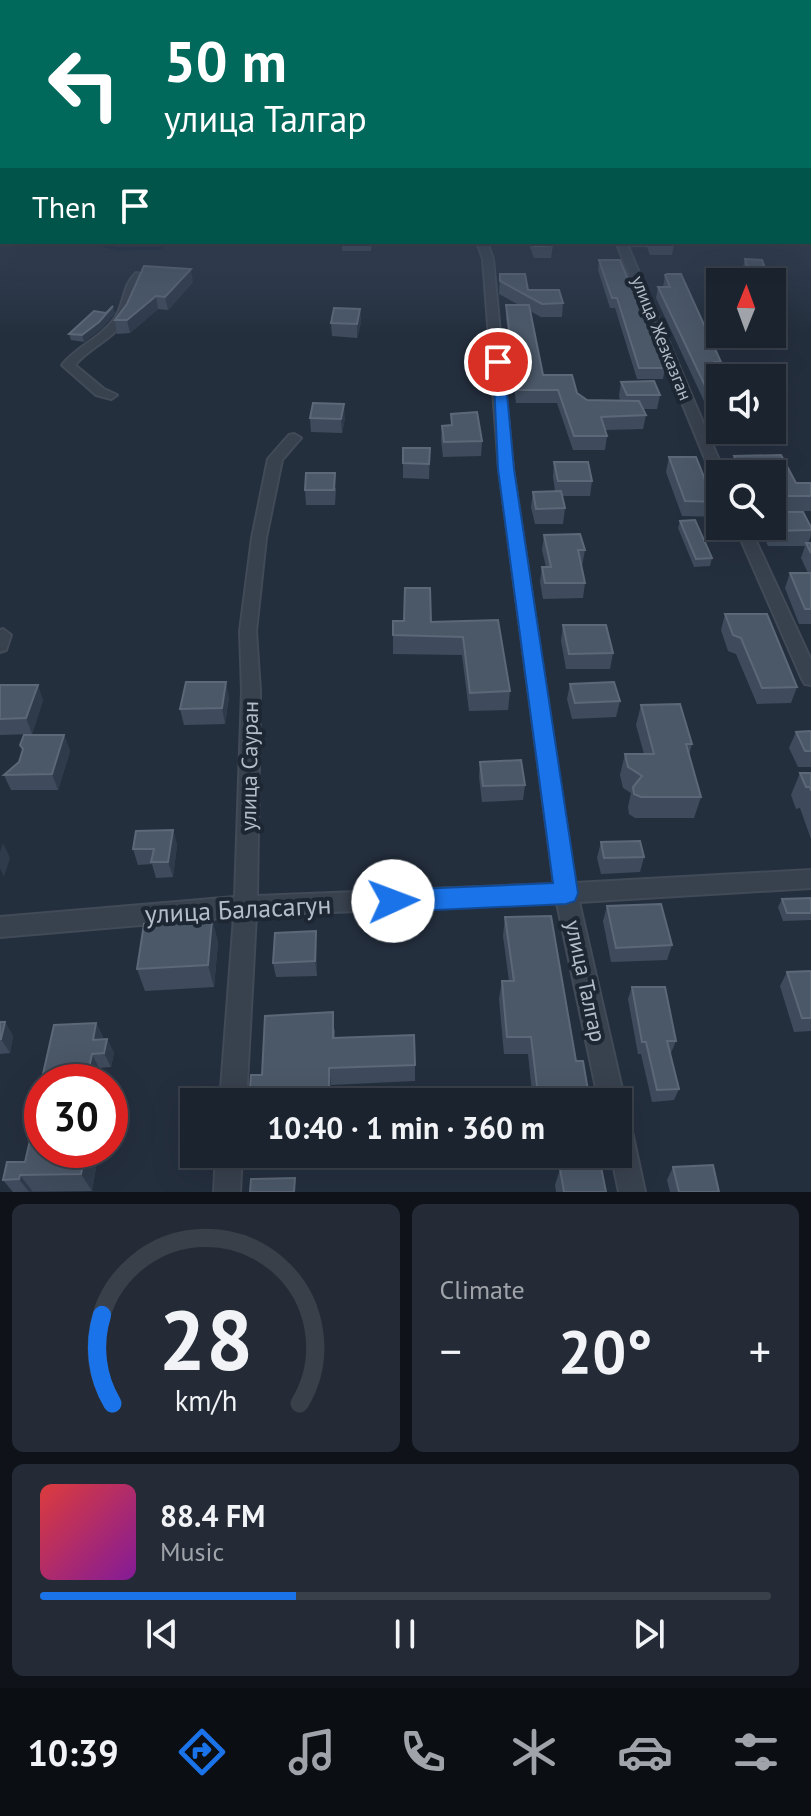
<!DOCTYPE html>
<html lang="en">
<head>
<meta charset="utf-8">
<style>
  :root { --surface:#1b232e; --page:#242b36; --text:#f1f3f6; --muted:#a0a4aa; --line:#39404a; --accent:#1a73e8 }
  body { margin:0; font-family:"PT Sans",sans-serif; background:var(--page); color:var(--text); height:100vh; display:flex; flex-direction:column; font-size:30px; white-space:nowrap }
  * { box-sizing:border-box; margin:0 }
  p { font-size:26px; color:var(--muted) }
  .icon { flex:none; width:44px; height:44px; fill:none; stroke:currentColor; stroke-width:2; stroke-linecap:round; stroke-linejoin:round }
  .map { position:relative; height:1192px; overflow:hidden }
  .drawer { display:flex; flex-direction:column; gap:12px; padding:12px; background:#0f1319; flex:1 }
  .drawer>* { flex:none }
  .hud { position:absolute; left:0px; top:0px; width:812px; height:244px; box-shadow:0 8px 32px #0002,0 0 0 2px var(--line); background:#00695c; color:#fff; overflow:hidden }
  .needle { width:52px; rotate:1deg }
  .buttons { position:absolute; left:706px; top:268px; display:grid; gap:16px }
  .buttons a { display:grid; place-items:center; width:80px; height:80px; border-radius:0px; background:var(--surface); box-shadow:0 8px 32px #0002,0 0 0 2px var(--line); font-size:40px }
  .speed { position:absolute; left:24px; top:1064px; display:flex; gap:16px; font-size:40px; font-weight:700; text-align:center }
  .speed>* { display:grid; place-content:center; width:104px; height:104px; border-radius:50%; background:var(--surface); box-shadow:0 8px 32px #0002,0 0 0 2px var(--line); line-height:1 }
  .speed .limit { border:12px solid #d22; background:#fff; color:#111 }
  .pin { position:absolute; display:grid; place-items:center; width:68px; height:68px; color:#fff; margin:-34px; border:4px solid #fff; border-radius:50%; box-shadow:0 2px 8px #0007 }
  .me { position:absolute; width:88px; margin:-44px; rotate:88deg; stroke-linejoin:round; filter:drop-shadow(0 0 6px #0008) }
  .turn { display:flex; align-items:center; gap:28px; height:168px; padding:0 32px; font-size:36px }
  .turn .icon { width:104px; height:104px; stroke-width:2.5 }
  .turn b { display:block; font-size:56px; line-height:68px }
  .then { display:flex; align-items:center; height:76px; padding:0 32px; background:#0003; gap:16px; font-size:30px }
  .big { font-size:60px; font-weight:700; line-height:1.1 }
  .drawer .widget { flex:1; display:flex; flex-direction:column; justify-content:center; gap:12px; min-width:0; padding:0 28px; border-radius:12px; background:var(--page) }
  .drawer .dial { align-items:center; gap:0 }
  .dial svg { height:208px; overflow:visible; fill:none; stroke:var(--line); stroke-width:7; stroke-linecap:round; text-anchor:middle }
  .dial text { fill:var(--text); stroke:none }
  .song { display:flex; align-items:center; gap:24px }
  .cover { width:96px; height:96px; border-radius:12px; background:linear-gradient(135deg,hsl(0 70% 55%),hsl(290 70% 35%)) }
  .played { height:8px; border-radius:4px; background:linear-gradient(90deg,var(--accent) 35%,var(--line) 35%) }
  .keys { display:flex; justify-content:space-around; direction:ltr }
  .heat { display:flex; justify-content:space-between; align-items:center; font-size:44px; direction:ltr }
  .drawer .tiles { flex:1; display:grid; gap:12px; grid-template-columns:1fr 1fr }
  .widget:last-child { grid-column:span 2 }
  .trip { position:absolute; left:180px; top:1088px; width:452px; height:80px; border-radius:0px; background:var(--surface); box-shadow:0 8px 32px #0002,0 0 0 2px var(--line); font-weight:700; line-height:80px; text-align:center }
  .tab-bar { display:flex; height:128px; justify-content:space-around; align-items:center; background:#0b0e12; color:var(--muted) }
  .tab-bar .icon { width:56px; height:56px }
  .tab-bar .active { color:var(--accent) }
  .tab-bar b { font-size:36px; color:var(--text) }
  .map>svg:first-child { display:block }
  .lines { fill:none; stroke-linecap:round; stroke-linejoin:round }
  .stream { stroke:#17263c; stroke-width:3 }
  .street-casing { stroke:#414a57; stroke-width:4 }
  .street { fill:#38414e; fill-rule:evenodd }
  .wall { fill:#3f4b5c }
  .shaded-wall { fill:#2f3b4b }
  .building { fill:#4b5868; stroke:#5c6777; stroke-width:2 }
  .route { fill:#1a73e8; stroke:#114b97; stroke-width:2 }
  .labels { text-anchor:middle; dominant-baseline:central; stroke-width:8; stroke-linejoin:round; paint-order:stroke }
  .far-street-label { font-size:18px; fill:#b4bcc9; stroke:#1d2633 }
  .street-label { font-size:22px; fill:#b4bcc9; stroke:#1d2633 }
  .near-street-label { font-size:26px; fill:#b4bcc9; stroke:#1d2633 }
</style>
</head>
<body>
<div class="map">
<svg width="811" height="1192" viewBox="0 0 811 1192">
  <rect width="100%" height="100%" fill="#242f3e"/>
  <g class="lines">
    <polyline class="stream" points="92,242 117,249 162,248"/>
    <defs>
      <g id="street">
        <polygon points="477,242 487,242 493,259 513,469 575,883 811,870 811,888 579,902 625,1102 618,1112 618,1102 599,1102 557,903 256,915 246,1102 220,1102 234,917 0,937 0,917 235,897 242,691 240,631 252,538 268,459 289,435 294,434 301,438 282,460 266,538 256,631 260,691 257,896 554,884 499,469 483,259"/>
        <polygon points="616,242 626,242 725,474 720,474 720,482 713,478"/>
        <path d="M136,273l9,2c-13,14 -11,31 -21,47 -13,18 -35,26 -49,43l29,24 13,6 -6,4 -15,-4 -34,-30c15,-19 39,-27 53,-47 10,-15 7,-32 21,-45z"/>
        <polygon points="735,526 749,526 811,660 811,685 805,684 802,679"/>
        <polygon points="3,629 11,635 6,650 0,652 0,630"/>
        <polygon points="618,1114 627,1118 631,1127 645,1192 619,1192 611,1154 618,1154"/>
        <polygon points="216,1154 242,1154 240,1192 214,1192"/>
      </g>
    </defs>
    <use href="#street" class="street-casing"/>
    <use href="#street" class="street"/>
  </g>
  <g class="wall">
    <polygon points="342,242 372,242 371,251 342,251"/>
    <polygon points="528,242 551,242 553,245 551,258 534,258"/>
    <polygon points="629,242 673,242 674,245 672,255 650,255 647,247 631,247"/>
    <polygon points="745,259 770,282 745,282 742,270"/>
    <polygon points="599,260 665,368 663,379 637,379 615,308 610,308 598,270"/>
    <polygon points="500,274 528,290 563,303 562,317 541,317 530,311 543,375 577,393 587,400 620,400 619,396 621,382 660,395 657,409 643,409 646,415 643,429 605,430 607,436 605,450 573,450 557,403 516,403 506,318 506,305 519,305 499,294"/>
    <polygon points="665,275 721,362 719,371 720,430 757,430 753,442 723,442 656,298 658,287 663,287"/>
    <polygon points="193,282 168,310 158,309 130,333 117,334 115,320 127,304"/>
    <polygon points="360,309 361,322 357,338 332,336 331,323"/>
    <polygon points="106,313 115,313 101,329 84,342 71,340 69,334"/>
    <polygon points="451,414 482,441 481,456 443,457 441,440 442,426 451,426"/>
    <polygon points="310,418 345,418 342,433 311,432"/>
    <polygon points="403,448 430,448 429,479 403,478"/>
    <polygon points="734,456 796,483 811,483 811,511 781,511 772,491 772,474 732,474 730,471"/>
    <polygon points="669,457 708,487 720,492 720,517 682,516 666,472"/>
    <polygon points="554,462 592,481 590,496 562,496 565,508 563,524 535,524 531,507 533,492 555,491 553,477"/>
    <polygon points="336,488 335,505 306,505 305,490"/>
    <polygon points="680,521 712,558 710,566 694,567 678,528"/>
    <polygon points="760,526 811,527 811,536 808,543 811,543 811,624 799,624 785,588 790,573 808,573 801,558 805,546 768,546 760,528"/>
    <polygon points="544,535 585,550 582,566 585,583 583,598 543,599 540,582 542,567 546,567 542,550"/>
    <polygon points="725,614 797,687 791,703 757,704 736,654 728,651 721,630"/>
    <polygon points="498,620 510,691 508,710 469,711 462,655 393,654 393,635 431,622"/>
    <polygon points="563,625 613,653 610,669 566,669 561,641"/>
    <polygon points="570,684 620,701 616,717 572,719 567,699"/>
    <polygon points="0,686 43,700 32,734 0,735"/>
    <polygon points="229,697 225,724 184,725 180,709"/>
    <polygon points="641,705 692,744 689,755 701,797 694,818 635,818 629,814 628,807 631,793 623,788 620,775 625,754 644,754 636,725"/>
    <polygon points="811,731 811,767 798,767 789,748 796,732"/>
    <polygon points="64,735 70,751 58,790 11,790 4,775 19,762 23,752 20,745"/>
    <polygon points="480,762 525,785 523,800 482,802 479,777"/>
    <polygon points="800,773 811,773 811,839 800,808 796,809 791,795"/>
    <polygon points="173,830 177,845 173,877 156,878 152,864 138,865 133,849"/>
    <polygon points="601,842 644,857 640,872 601,874 597,858"/>
    <polygon points="811,898 811,920 783,921 778,907 782,899"/>
    <polygon points="607,906 672,945 667,960 611,962 603,921"/>
    <polygon points="505,917 576,1061 590,1102 533,1102 528,1054 504,1054 499,999 502,981 509,981 503,936"/>
    <polygon points="212,920 218,942 214,987 145,991 137,969"/>
    <polygon points="317,946 317,976 276,977 273,963"/>
    <polygon points="811,971 811,1031 794,1032 780,986 787,972"/>
    <polygon points="632,987 676,1041 671,1053 670,1053 679,1089 674,1100 652,1102 641,1054 638,1054 628,999"/>
    <polygon points="0,1022 5,1022 13,1036 10,1053 0,1054"/>
    <polygon points="96,1023 103,1037 102,1039 107,1039 114,1053 111,1067 99,1068 96,1082 47,1082 43,1074"/>
    <polygon points="335,1029 335,1038 415,1065 415,1081 331,1085 331,1102 249,1102 262,1075"/>
    <polygon points="42,1150 99,1150 92,1191 13,1192 3,1180 25,1162"/>
    <polygon points="673,1167 719,1192 670,1192 667,1180"/>
    <polygon points="560,1169 606,1192 556,1192 555,1185"/>
  </g>
  <g class="shaded-wall">
    <polygon points="191,269 193,282 168,310 165,297"/>
    <polygon points="156,296 158,309 130,333 127,320"/>
    <polygon points="113,306 115,313 101,329 84,342 82,335"/>
    <polygon points="360,309 361,322 357,338 357,324"/>
    <polygon points="344,404 345,418 342,433 341,419"/>
    <polygon points="226,682 229,697 225,724 222,708"/>
    <polygon points="38,685 43,700 32,734 26,718"/>
    <polygon points="64,735 70,751 58,790 52,774"/>
    <polygon points="173,830 177,845 173,877 168,862"/>
    <polygon points="3,843 10,858 4,877 0,868 0,852"/>
    <polygon points="212,920 218,942 214,987 208,965"/>
    <polygon points="316,931 317,946 317,976 315,961"/>
    <polygon points="5,1022 13,1036 10,1053 1,1039"/>
    <polygon points="96,1023 103,1037 99,1053 93,1040"/>
    <polygon points="107,1039 114,1053 111,1067 104,1053"/>
    <polygon points="92,1054 99,1068 96,1082 93,1082 88,1073"/>
    <polygon points="329,1068 331,1085 331,1102 329,1102"/>
    <polygon points="86,1150 99,1150 92,1191 81,1174"/>
    <polygon points="20,1175 33,1192 29,1192 19,1179"/>
  </g>
  <g class="building">
    <polygon points="533,242 551,242 553,245 535,246"/>
    <polygon points="651,242 673,242 674,245 652,244"/>
    <polygon points="745,259 762,260 770,282 751,282"/>
    <polygon points="599,260 620,260 665,368 639,368 617,298 612,298"/>
    <polygon points="144,266 191,269 165,297 156,296 127,320 115,320 127,304"/>
    <polygon points="500,274 525,274 528,290 559,290 563,303 542,304 500,281"/>
    <polygon points="667,274 681,274 721,362 715,362 722,378 720,378 720,417 658,287 670,287 665,275"/>
    <polygon points="506,305 529,305 543,375 572,375 577,393 587,400 639,401 646,415 601,417 607,436 574,436 558,390 517,390"/>
    <polygon points="113,306 99,322 82,335 69,334 94,311 106,313"/>
    <polygon points="334,308 360,309 357,324 331,323"/>
    <polygon points="654,381 660,395 627,395 621,382"/>
    <polygon points="313,403 344,404 341,419 310,418"/>
    <polygon points="477,412 482,441 444,442 442,426 452,425 451,414"/>
    <polygon points="403,448 430,448 429,464 403,463"/>
    <polygon points="781,455 796,483 811,483 811,496 786,496 776,475 772,475 772,474 743,474 734,456"/>
    <polygon points="669,457 696,457 708,487 718,487 720,492 720,502 685,501"/>
    <polygon points="554,462 588,462 592,481 558,481"/>
    <polygon points="306,473 335,473 334,490 305,490"/>
    <polygon points="561,491 565,508 536,509 533,492"/>
    <polygon points="772,512 803,512 811,527 811,530 773,531 771,526 772,526"/>
    <polygon points="695,520 712,558 696,559 680,521"/>
    <polygon points="580,534 585,550 578,550 585,583 545,583 542,567 551,567 544,535"/>
    <polygon points="806,543 811,543 811,553"/>
    <polygon points="790,573 811,573 811,609 805,609"/>
    <polygon points="405,588 430,588 431,622 498,620 510,691 470,693 463,637 393,635 393,621 404,621"/>
    <polygon points="725,614 767,614 797,687 762,688 741,638 733,635"/>
    <polygon points="563,625 606,625 613,653 569,654"/>
    <polygon points="186,682 226,682 222,708 180,709"/>
    <polygon points="614,682 620,701 575,703 570,684"/>
    <polygon points="0,685 38,685 26,718 0,719"/>
    <polygon points="680,704 692,744 686,744 701,797 641,797 634,794 633,787 642,776 628,767 625,754 654,754 641,705"/>
    <polygon points="811,731 811,751 805,751 796,732"/>
    <polygon points="24,735 64,735 52,774 4,775 19,762 23,749 20,745"/>
    <polygon points="521,760 525,785 483,786 480,762"/>
    <polygon points="800,773 811,773 811,791 810,787 806,787"/>
    <polygon points="173,830 168,862 151,862 154,849 133,849 136,831"/>
    <polygon points="640,841 644,857 604,858 601,842"/>
    <polygon points="811,898 811,913 787,913 782,899"/>
    <polygon points="661,904 672,945 616,948 607,906"/>
    <polygon points="551,916 576,1061 583,1061 590,1102 539,1102 531,1037 507,1037 502,981 514,981 505,917"/>
    <polygon points="212,920 208,965 137,969 144,924"/>
    <polygon points="316,931 315,961 273,963 275,933"/>
    <polygon points="811,971 811,1018 802,1018 787,972"/>
    <polygon points="632,987 665,987 676,1041 667,1041 679,1089 657,1090 646,1042 642,1042"/>
    <polygon points="333,1012 333,1038 414,1035 415,1065 329,1068 329,1099 300,1101 300,1102 249,1102 251,1075 262,1075 265,1016"/>
    <polygon points="0,1022 5,1022 1,1039 0,1039"/>
    <polygon points="96,1023 93,1040 107,1039 104,1053 92,1054 88,1073 43,1074 54,1025"/>
    <polygon points="40,1097 42,1097 42,1150 86,1150 81,1174 20,1175 19,1179 3,1180 7,1162 25,1162"/>
    <polygon points="713,1165 719,1192 679,1192 673,1167"/>
    <polygon points="601,1167 606,1192 564,1192 560,1169"/>
    <polygon points="295,1178 294,1192 250,1192 251,1179"/>
  </g>
  <linearGradient id="sky" x2="0" y2="1"><stop stop-color="#141a22"/><stop offset="0.5" stop-color="#3f4d63"/><stop offset="1" stop-color="#3f4d63" stop-opacity="0"/></linearGradient>
  <rect width="811" height="334" fill="url(#sky)"/>
  <polygon class="route" points="493,359 504,362 514,469 578,893 575,901 566,904 393,912 385,909 381,901 385,893 393,890 553,883 498,469"/>
  <g class="labels">
    <g class="far-street-label">
      <text transform="translate(662 338) rotate(68)">улица Жезказган</text>
    </g>
    <g class="street-label">
      <text transform="translate(249 766) rotate(-89)">улица Сауран</text>
      <text transform="translate(586 981) rotate(78)">улица Талгар</text>
    </g>
    <g class="near-street-label">
      <text transform="translate(238 909) rotate(-3)">улица Баласагун</text>
    </g>
  </g>
</svg>
<div class="buttons">
<a><svg class="needle" viewBox="-14 -14 28 28"><path d="M0-13l5 13h-10z" fill="#e53935"/><path d="M0 13l5-13h-10z" fill="#a0a4aa"/></svg></a>
<a><svg class="icon" aria-label="sound" viewBox="0 0 24 24"><path d="M4 9h4l5-4v14l-5-4H4zM17 9q2 3 0 6"/></svg></a>
<a><svg class="icon" aria-label="search" viewBox="0 0 24 24"><circle cx="10" cy="10" r="6"/><path d="M15 15l6 6"/></svg></a>
</div>
<div class="speed"><div class="limit">30</div></div>
<div class="pin" style="left:498px;top:362px;background:#d93025"><svg class="icon" aria-label="arrive" viewBox="0 0 24 24"><path d="M6 21V4h12l-3 4 3 4H6"/></svg></div>
<svg class="me" style="left:393px;top:901px" viewBox="-20 -20 40 40"><circle r="19" fill="#fff"/><path d="M0-13L10 11 0 6-10 11z" fill="#1a73e8"/></svg>
<div class="trip">10:40 · 1 min · 360 m</div>
<div class="hud">
<div class="turn"><svg class="icon" aria-label="left" viewBox="0 0 24 24"><path d="M17 20v-9H6M10 6l-5 5 5 5"/></svg><div><b>50 m</b>улица Талгар</div></div>
<div class="then">Then<svg class="icon" aria-label="arrive" viewBox="0 0 24 24"><path d="M6 21V4h12l-3 4 3 4H6"/></svg></div>
</div>
</div>
<section class="drawer">
<div class="tiles">
<div class="widget dial"><svg viewBox="0 0 100 80">
<path d="M14 69A42 42 0 1 1 86 69"/>
<path d="M14 69A42 42 0 0 1 10 35" stroke="#1a73e8"/>
<text x="50" y="56" font-size="32" font-weight="700">28</text>
<text x="50" y="72" font-size="11">km/h</text>
</svg></div>
<div class="widget"><p>Climate</p>
<div class="heat"><a>−</a><b class="big">20°</b><a>+</a></div>
</div>
<div class="widget">
<div class="song"><i class="cover"></i><div><b>88.4 FM</b><p>Music</p></div></div>
<div class="played"></div>
<div class="keys"><svg class="icon" aria-label="previous" viewBox="0 0 24 24"><path d="M18 5L8 12l10 7zM5 5v14"/></svg><svg class="icon" aria-label="pause" viewBox="0 0 24 24"><path d="M8 5v14M16 5v14"/></svg><svg class="icon" aria-label="next" viewBox="0 0 24 24"><path d="M6 5l10 7-10 7zM19 5v14"/></svg></div>
</div>
</div>
</section>
<nav class="tab-bar">
<b>10:39</b>
<svg class="icon active" aria-label="directions" viewBox="0 0 24 24"><path d="M12 3l9 9-9 9-9-9zM9 14v-3h6M13 9l2 2-2 2"/></svg>
<svg class="icon" aria-label="music" viewBox="0 0 24 24"><path d="M9 18V5l10-2v13"/><circle cx="6" cy="18" r="3"/><circle cx="16" cy="16" r="3"/></svg>
<svg class="icon" aria-label="phone" viewBox="0 0 24 24"><path d="M5 4h4l2 5-3 2q2 4 5 5l2-3 5 2v4C11 20 4 13 5 4z"/></svg>
<svg class="icon" aria-label="climate" viewBox="0 0 24 24"><path d="M12 3v18M4 7l16 10M4 17L20 7"/></svg>
<svg class="icon" aria-label="car" viewBox="0 0 24 24"><path d="M5 17H2v-5l4-1 3-4h7l3 4 3 1v5h-3M9 17h6M6 11h13"/><circle cx="7" cy="17" r="2"/><circle cx="17" cy="17" r="2"/></svg>
<svg class="icon" aria-label="filters" viewBox="0 0 24 24"><path d="M4 7h16M4 17h16"/><circle cx="9" cy="7" r="2"/><circle cx="15" cy="17" r="2"/></svg>
</nav>
</body>
</html>
